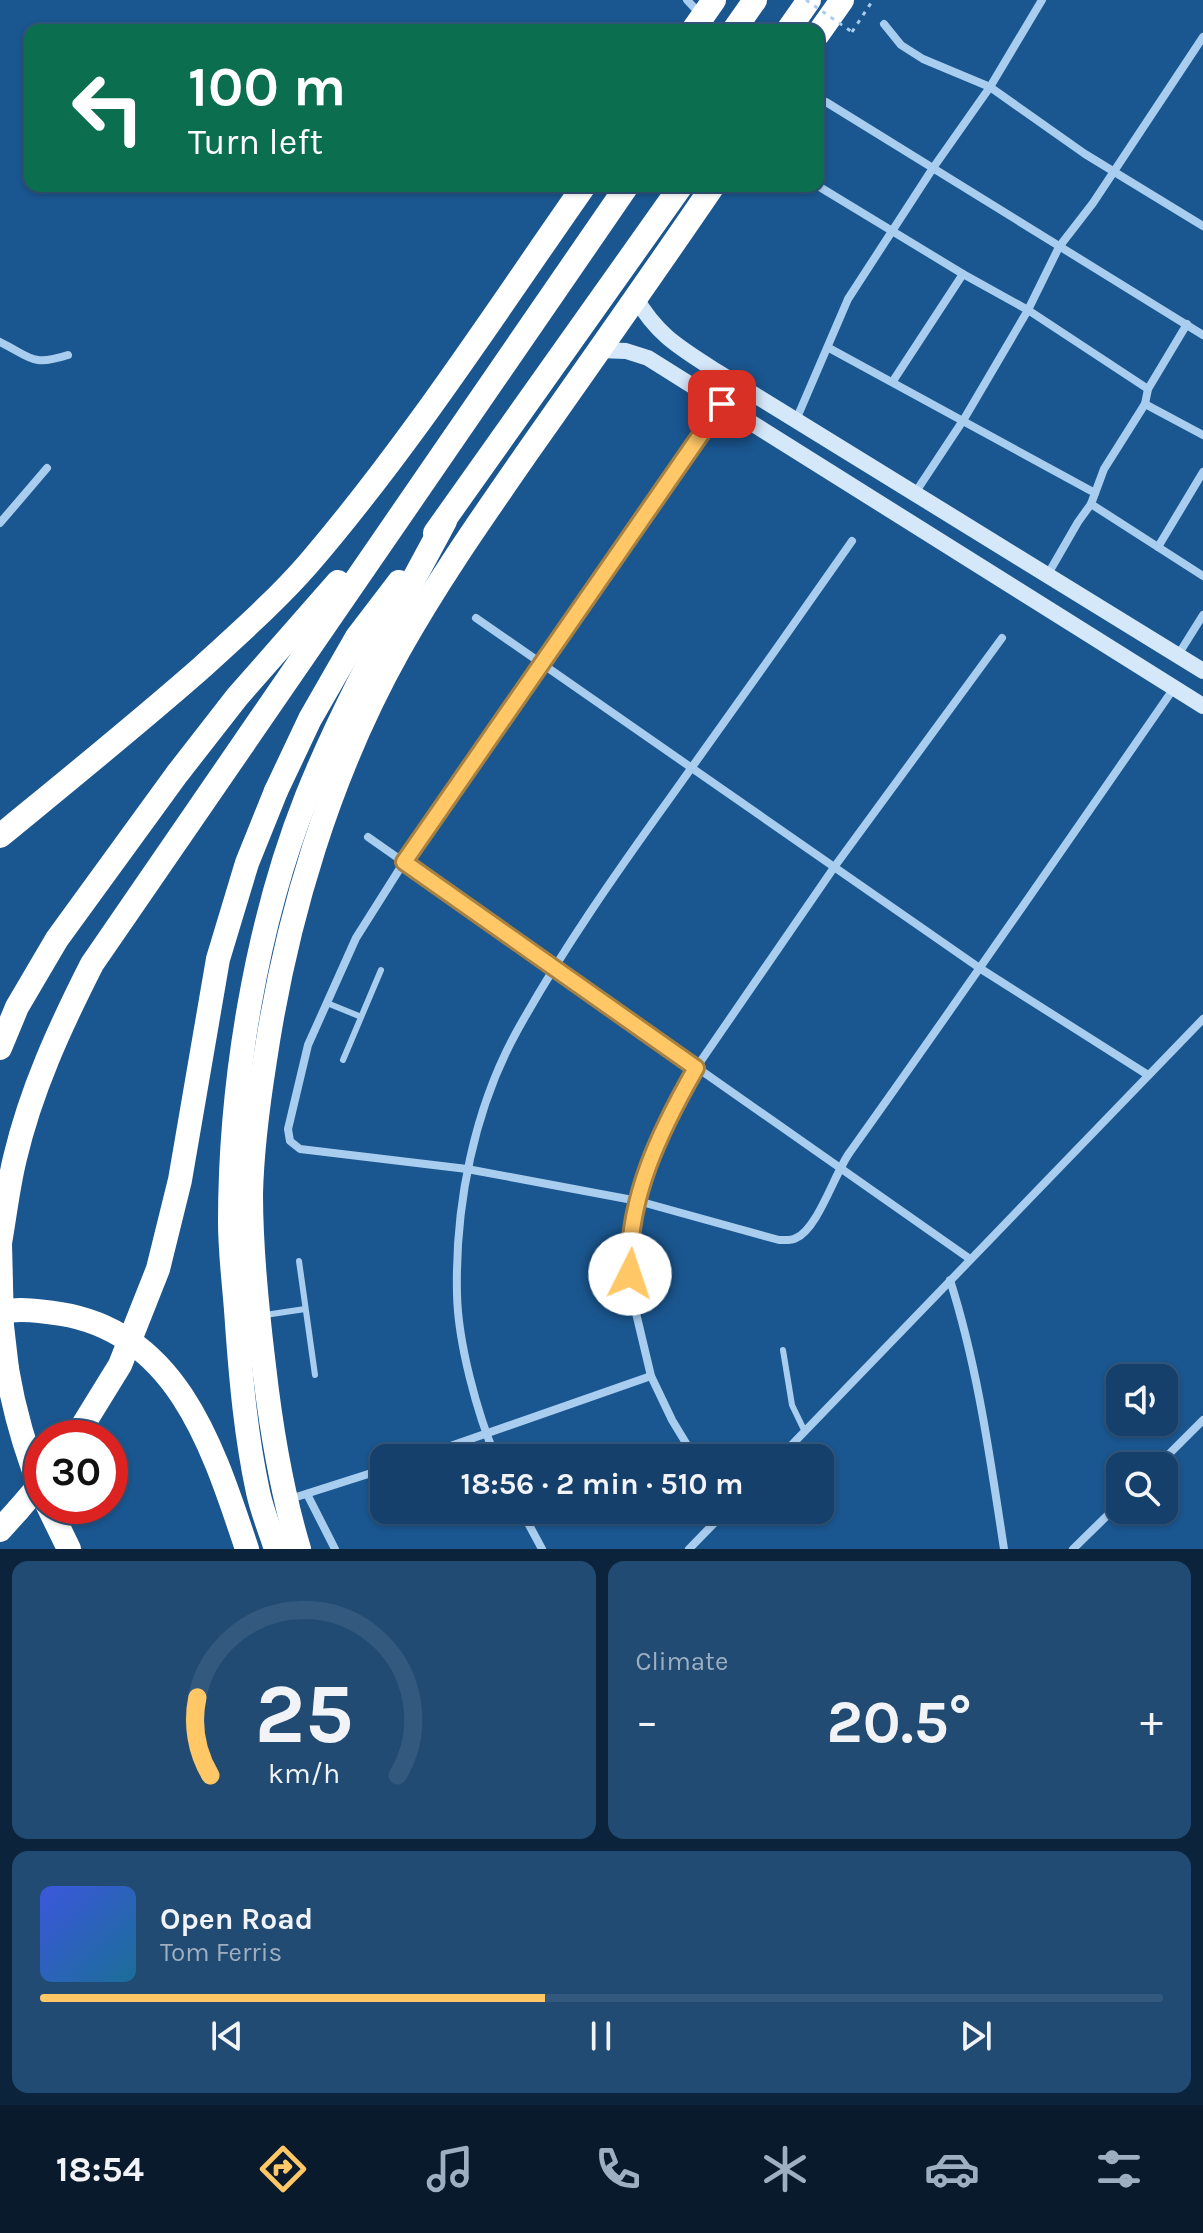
<!DOCTYPE html>
<html lang="en">
<head>
<meta charset="utf-8">
<style>
  :root { --surface:#14406b; --page:#214b73; --text:#f1f3f6; --muted:#9dafc1; --line:#33597e; --accent:#ffc766 }
  body { margin:0; font-family:Karla,sans-serif; background:var(--page); color:var(--text); height:100vh; display:flex; flex-direction:column; font-size:30px; white-space:nowrap }
  * { box-sizing:border-box; margin:0 }
  p { font-size:26px; color:var(--muted) }
  .icon { flex:none; width:44px; height:44px; fill:none; stroke:currentColor; stroke-width:2; stroke-linecap:round; stroke-linejoin:round }
  .map { position:relative; height:1549px; overflow:hidden }
  .details { display:flex; flex-direction:column; gap:12px; padding:12px; background:#0b233b; flex:1 }
  .details>* { flex:none }
  .guide { position:absolute; left:24px; top:24px; width:800px; height:168px; border-radius:16px; box-shadow:0 2px 6px #0004,0 0 0 2px var(--line); background:#0b6e4f; color:#fff; overflow:hidden }
  .controls { position:absolute; left:1106px; top:1364px; display:grid; gap:16px }
  .controls a { display:grid; place-items:center; width:72px; height:72px; border-radius:16px; background:var(--surface); box-shadow:0 2px 6px #0004,0 0 0 2px var(--line); font-size:40px }
  .speed { position:absolute; left:24px; top:1420px; display:flex; gap:16px; font-size:40px; font-weight:700; text-align:center }
  .speed>* { display:grid; place-content:center; width:104px; height:104px; border-radius:50%; background:var(--surface); box-shadow:0 2px 6px #0004,0 0 0 2px var(--line); line-height:1 }
  .speed .limit { border:12px solid #d22; background:#fff; color:#111 }
  .pin { position:absolute; display:grid; place-items:center; width:68px; height:68px; color:#fff; margin:-34px; border-radius:16px; box-shadow:0 4px 12px #0006 }
  .me { position:absolute; width:88px; margin:-44px; rotate:4deg; stroke-linejoin:round; filter:drop-shadow(0 0 6px #0008) }
  .turn { display:flex; align-items:center; gap:28px; height:168px; padding:0 32px; font-size:36px }
  .turn .icon { width:104px; height:104px; stroke-width:2.5 }
  .turn b { display:block; font-size:56px; line-height:68px }
  .big { font-size:60px; font-weight:700; line-height:1.1 }
  .details .widget { flex:1; display:flex; flex-direction:column; justify-content:center; gap:12px; min-width:0; padding:0 28px; border-radius:16px; background:var(--page) }
  .details .dial { align-items:center; gap:0 }
  .dial svg { height:208px; overflow:visible; fill:none; stroke:var(--line); stroke-width:7; stroke-linecap:round; text-anchor:middle }
  .dial text { fill:var(--text); stroke:none }
  .song { display:flex; align-items:center; gap:24px }
  .cover { width:96px; height:96px; border-radius:12px; background:linear-gradient(135deg,hsl(230 70% 55%),hsl(200 70% 35%)) }
  .played { height:8px; border-radius:4px; background:linear-gradient(90deg,var(--accent) 45%,var(--line) 45%) }
  .keys { display:flex; justify-content:space-around; direction:ltr }
  .heat { display:flex; justify-content:space-between; align-items:center; font-size:44px; direction:ltr }
  .details .tiles { flex:1; display:grid; gap:12px; grid-template-columns:1fr 1fr }
  .widget:last-child { grid-column:span 2 }
  .trip { position:absolute; left:370px; top:1444px; width:464px; height:80px; border-radius:16px; background:var(--surface); box-shadow:0 2px 6px #0004,0 0 0 2px var(--line); font-weight:700; line-height:80px; text-align:center }
  .tab-bar { display:flex; height:128px; justify-content:space-around; align-items:center; background:#081a2b; color:var(--muted) }
  .tab-bar .icon { width:56px; height:56px }
  .tab-bar .on { color:var(--accent) }
  .tab-bar b { font-size:36px; color:var(--text) }
  .map>svg:first-child { display:block }
  .lines { fill:none; stroke-linecap:round; stroke-linejoin:round }
  .path { stroke:#a8cdee; stroke-width:3; stroke-dasharray:4 6; stroke-linecap:butt }
  .lane { stroke:#a8cdee; stroke-width:6 }
  .street { stroke:#a8cdee; stroke-width:8 }
  .secondary { stroke:#d5e8fa; stroke-width:16 }
  .highway { stroke:#fff; stroke-width:24 }
  .path-bridge { stroke:#a8cdee; stroke-width:3; stroke-dasharray:4 6; stroke-linecap:butt }
  .highway-bridge { stroke:#fff; stroke-width:24 }
  .route-casing { stroke:#a68142; stroke-width:20 }
  .route { stroke:#ffc766; stroke-width:14 }
</style>
</head>
<body>
<div class="map">
<svg width="1203" height="1549" viewBox="0 0 1203 1549">
  <rect width="100%" height="100%" fill="#1a568f"/>
  <g class="lines">
    <polyline class="path" points="852,32 873,0"/>
    <g class="lane">
      <polyline points="327,1003 359,1016"/>
      <polyline points="343,1060 381,970"/>
      <polyline points="299,1261 315,1375"/>
      <polyline points="265,1315 305,1309"/>
      <polyline points="783,1350 792,1405 805,1432"/>
    </g>
    <g class="street">
      <polyline points="687,0 702,16"/>
      <polyline points="884,24 901,45 923,59 990,87 1085,154 1203,226"/>
      <polyline points="826,102 1203,335"/>
      <polyline points="818,186 963,274 1028,310 1148,389"/>
      <path d="M0,342c31,15 31,25 68,13"/>
      <polyline points="829,348 1095,493"/>
      <polyline points="893,381 963,274"/>
      <path d="M721,404l-317,458 -48,76 -48,107 -20,84 2,12 10,8 167,20 171,32 141,39c5,0 12,1 17,-2 22,-9 39,-66 54,-86 110,-154 217,-309 324,-464"/>
      <polyline points="1145,404 1203,435"/>
      <polyline points="796,420 848,299 933,168 990,87 1042,0"/>
      <polyline points="915,493 964,419 1028,310 1059,247 1093,203 1203,37"/>
      <polyline points="1091,504 1203,576"/>
      <polyline points="0,523 47,468"/>
      <polyline points="1158,547 1203,472"/>
      <polyline points="1048,574 1078,522 1091,504 1104,469 1145,404 1148,389 1187,324"/>
      <polyline points="476,618 981,969 1148,1075"/>
      <polyline points="1178,655 1203,615"/>
      <polyline points="368,837 970,1259"/>
      <path d="M950,1280c28,88 40,178 54,269"/>
      <polyline points="416,1458 651,1376"/>
      <path d="M496,1458c-19,-45 -38,-115 -39,-164 -2,-89 17,-185 60,-263 45,-81 99,-158 153,-233 61,-85 122,-171 182,-257"/>
      <polyline points="695,1458 672,1420 651,1376 631,1292 629,1257 638,1201 651,1154 696,1068 835,866 1002,638"/>
      <polyline points="779,1458 1203,1019"/>
      <polyline points="1157,1466 1203,1420"/>
      <polyline points="307,1494 335,1549"/>
      <polyline points="290,1499 384,1469"/>
      <polyline points="521,1510 542,1549"/>
      <polyline points="689,1549 727,1510"/>
      <polyline points="1073,1549 1120,1503"/>
    </g>
    <g class="secondary">
      <path d="M635,297c23,39 44,50 81,74l487,300"/>
      <polyline points="598,350 626,351 648,358 1203,706"/>
    </g>
    <g class="highway">
      <polyline points="693,30 714,0"/>
      <polyline points="734,30 755,0"/>
      <polyline points="788,30 809,0"/>
      <polyline points="818,34 842,0"/>
      <polyline points="435,533 681,186"/>
      <polyline points="276,791 310,719 357,637 399,582"/>
      <path d="M0,836c67,-55 135,-110 200,-167 37,-34 76,-68 109,-106 101,-118 186,-250 275,-377"/>
      <polyline points="0,1048 17,1007 57,939 177,774 237,697 338,582"/>
      <path d="M0,1243c5,-28 8,-57 15,-85 16,-68 45,-131 77,-194l535,-778"/>
      <path d="M0,1312c20,-4 41,-1 61,2 118,19 153,137 186,235"/>
      <path d="M7,1369c7,42 19,83 35,123"/>
      <polyline points="48,1506 69,1549"/>
      <polyline points="0,1530 18,1510"/>
      <path d="M276,1549c-6,-19 -14,-38 -18,-57 -12,-56 -17,-112 -21,-168 -2,-34 -7,-68 -7,-102 0,-138 26,-298 77,-426 38,-95 90,-185 138,-275"/>
      <path d="M299,1549c-18,-60 -28,-121 -35,-183 -7,-57 -13,-115 -13,-172 1,-44 7,-90 14,-134 21,-141 64,-285 134,-410 39,-70 85,-135 130,-200 62,-88 124,-176 184,-264"/>
    </g>
    <polyline class="path-bridge" points="806,0 852,32"/>
    <g class="highway-bridge">
      <polyline points="0,1243 2,1326 7,1369"/>
      <polyline points="75,1438 120,1365 158,1269 180,1180 218,959 247,863 276,791"/>
      <polyline points="18,1510 42,1482"/>
    </g>
  </g>
  <g class="lines">
    <defs>
      <path id="route" d="M630,1274c-4,-74 30,-143 66,-206l-292,-206 318,-458"/>
    </defs>
    <use href="#route" class="route-casing"/>
    <use href="#route" class="route"/>
  </g>
</svg>
<div class="controls">
<a><svg class="icon" aria-label="sound" viewBox="0 0 24 24"><path d="M4 9h4l5-4v14l-5-4H4zM17 9q2 3 0 6"/></svg></a>
<a><svg class="icon" aria-label="search" viewBox="0 0 24 24"><circle cx="10" cy="10" r="6"/><path d="M15 15l6 6"/></svg></a>
</div>
<div class="speed"><div class="limit">30</div></div>
<div class="pin" style="left:722px;top:404px;background:#d93025"><svg class="icon" aria-label="arrive" viewBox="0 0 24 24"><path d="M6 21V4h12l-3 4 3 4H6"/></svg></div>
<svg class="me" style="left:630px;top:1274px" viewBox="-20 -20 40 40"><circle r="19" fill="#fff"/><path d="M0-13L10 11 0 6-10 11z" fill="#ffc766"/></svg>
<div class="trip">18:56 · 2 min · 510 m</div>
<div class="guide">
<div class="turn"><svg class="icon" aria-label="left" viewBox="0 0 24 24"><path d="M17 20v-9H6M10 6l-5 5 5 5"/></svg><div><b>100 m</b>Turn left</div></div>
</div>
</div>
<section class="details">
<div class="tiles">
<div class="widget dial"><svg viewBox="0 0 100 80">
<path d="M14 69A42 42 0 1 1 86 69"/>
<path d="M14 69A42 42 0 0 1 9 39" stroke="#ffc766"/>
<text x="50" y="56" font-size="32" font-weight="700">25</text>
<text x="50" y="72" font-size="11">km/h</text>
</svg></div>
<div class="widget"><p>Climate</p>
<div class="heat"><a>−</a><b class="big">20.5°</b><a>+</a></div>
</div>
<div class="widget">
<div class="song"><i class="cover"></i><div><b>Open Road</b><p>Tom Ferris</p></div></div>
<div class="played"></div>
<div class="keys"><svg class="icon" aria-label="previous" viewBox="0 0 24 24"><path d="M18 5L8 12l10 7zM5 5v14"/></svg><svg class="icon" aria-label="pause" viewBox="0 0 24 24"><path d="M8 5v14M16 5v14"/></svg><svg class="icon" aria-label="next" viewBox="0 0 24 24"><path d="M6 5l10 7-10 7zM19 5v14"/></svg></div>
</div>
</div>
</section>
<nav class="tab-bar">
<b>18:54</b>
<svg class="icon on" aria-label="directions" viewBox="0 0 24 24"><path d="M12 3l9 9-9 9-9-9zM9 14v-3h6M13 9l2 2-2 2"/></svg>
<svg class="icon" aria-label="music" viewBox="0 0 24 24"><path d="M9 18V5l10-2v13"/><circle cx="6" cy="18" r="3"/><circle cx="16" cy="16" r="3"/></svg>
<svg class="icon" aria-label="phone" viewBox="0 0 24 24"><path d="M5 4h4l2 5-3 2q2 4 5 5l2-3 5 2v4C11 20 4 13 5 4z"/></svg>
<svg class="icon" aria-label="climate" viewBox="0 0 24 24"><path d="M12 3v18M4 7l16 10M4 17L20 7"/></svg>
<svg class="icon" aria-label="car" viewBox="0 0 24 24"><path d="M5 17H2v-5l4-1 3-4h7l3 4 3 1v5h-3M9 17h6M6 11h13"/><circle cx="7" cy="17" r="2"/><circle cx="17" cy="17" r="2"/></svg>
<svg class="icon" aria-label="filters" viewBox="0 0 24 24"><path d="M4 7h16M4 17h16"/><circle cx="9" cy="7" r="2"/><circle cx="15" cy="17" r="2"/></svg>
</nav>
</body>
</html>
